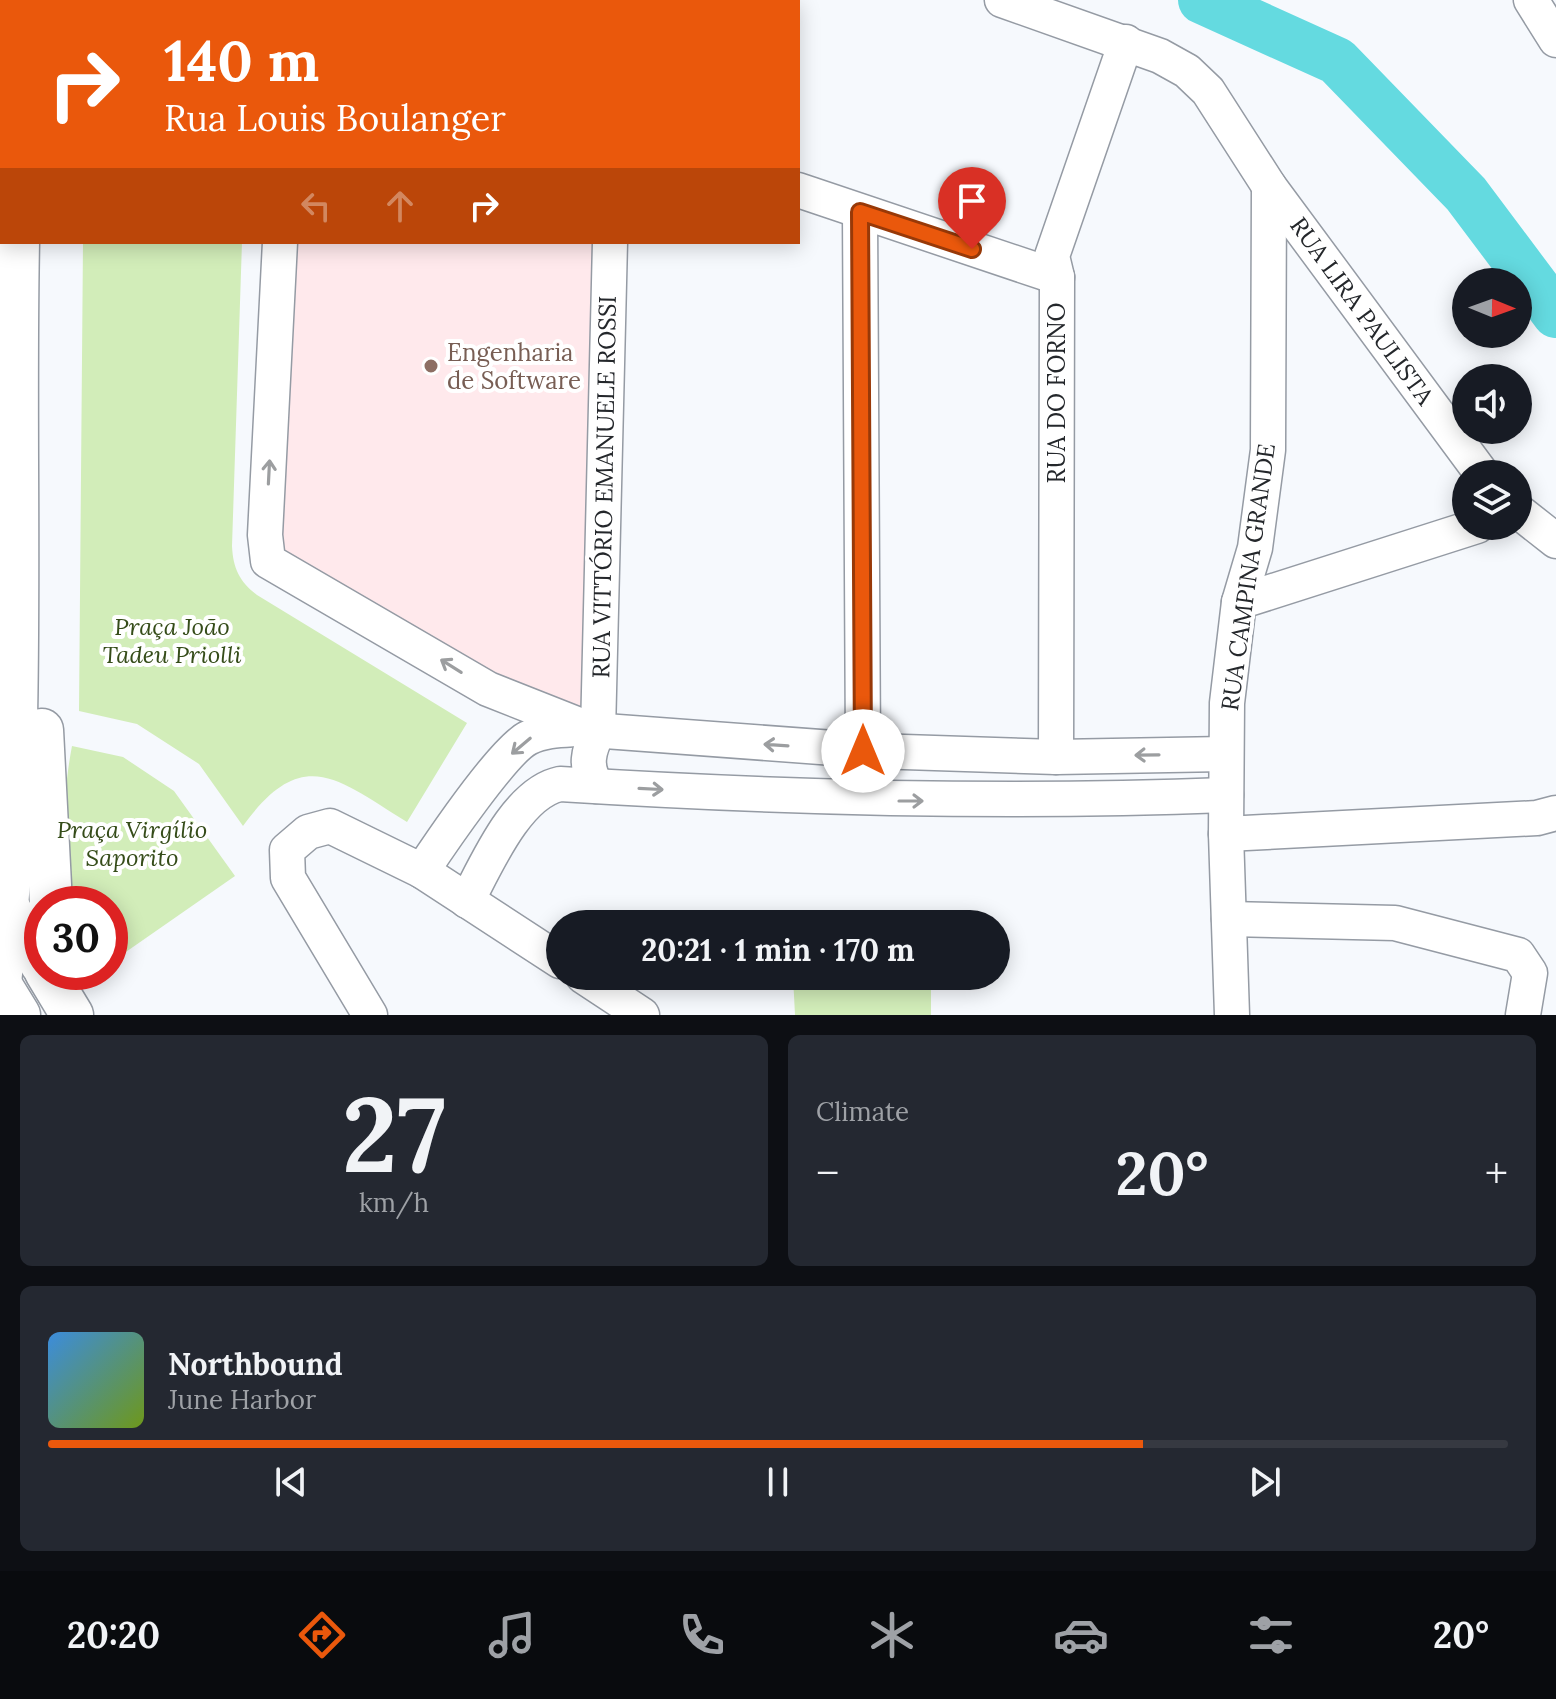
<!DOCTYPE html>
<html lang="en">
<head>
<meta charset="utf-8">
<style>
  :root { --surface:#171b24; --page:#242831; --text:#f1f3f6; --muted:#9ea1a6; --line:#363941; --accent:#ea580c }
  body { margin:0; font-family:Lora,serif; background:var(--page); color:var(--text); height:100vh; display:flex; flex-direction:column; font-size:30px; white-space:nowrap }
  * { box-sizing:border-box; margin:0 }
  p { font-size:26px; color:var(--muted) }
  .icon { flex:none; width:44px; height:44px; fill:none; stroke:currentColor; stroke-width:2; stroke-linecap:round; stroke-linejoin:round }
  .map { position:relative; height:1015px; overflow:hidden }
  .panel { display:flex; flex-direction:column; gap:20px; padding:20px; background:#0d0f14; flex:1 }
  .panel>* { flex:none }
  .top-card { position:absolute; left:0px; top:0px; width:800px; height:244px; box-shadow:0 4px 20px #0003; background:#ea580c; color:#fff; overflow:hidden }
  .needle { width:52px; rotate:91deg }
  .controls { position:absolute; left:1452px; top:268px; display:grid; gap:16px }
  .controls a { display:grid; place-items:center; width:80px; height:80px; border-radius:50%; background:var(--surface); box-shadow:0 4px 20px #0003; font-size:40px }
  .speed { position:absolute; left:24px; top:886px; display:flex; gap:16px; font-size:40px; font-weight:700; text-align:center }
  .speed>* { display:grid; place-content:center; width:104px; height:104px; border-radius:50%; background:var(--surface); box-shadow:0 4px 20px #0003; line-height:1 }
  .speed .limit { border:12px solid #d22; background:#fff; color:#111 }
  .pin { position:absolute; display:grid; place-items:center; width:68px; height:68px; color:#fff; margin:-82px -34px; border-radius:50% 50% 50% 0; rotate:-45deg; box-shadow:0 0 8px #0007 }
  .pin .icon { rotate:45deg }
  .me { position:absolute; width:88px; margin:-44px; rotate:0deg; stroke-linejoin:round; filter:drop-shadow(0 0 6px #0008) }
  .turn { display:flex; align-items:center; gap:28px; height:168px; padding:0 32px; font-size:36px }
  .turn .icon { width:104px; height:104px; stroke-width:2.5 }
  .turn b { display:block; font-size:56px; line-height:68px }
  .lanes { display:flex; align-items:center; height:76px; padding:0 32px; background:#0003; justify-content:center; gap:40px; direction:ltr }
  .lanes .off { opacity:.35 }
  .big { font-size:60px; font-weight:700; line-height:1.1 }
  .panel .tile { flex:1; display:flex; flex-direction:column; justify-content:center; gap:12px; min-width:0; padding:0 28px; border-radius:12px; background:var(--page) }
  .panel .dial { align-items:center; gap:0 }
  .dial b { font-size:104px; line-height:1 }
  .song { display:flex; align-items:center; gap:24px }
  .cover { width:96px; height:96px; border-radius:12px; background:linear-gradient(135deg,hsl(210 70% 55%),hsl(80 70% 35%)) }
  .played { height:8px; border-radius:4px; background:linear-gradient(90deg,var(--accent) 75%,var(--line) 75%) }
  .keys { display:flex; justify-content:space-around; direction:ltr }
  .heat { display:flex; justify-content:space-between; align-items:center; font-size:44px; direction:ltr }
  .panel .tiles { flex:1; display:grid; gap:20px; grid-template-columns:1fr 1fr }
  .tile:last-child { grid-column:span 2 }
  .trip { position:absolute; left:546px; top:910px; width:464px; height:80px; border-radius:40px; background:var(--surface); box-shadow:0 4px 20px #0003; font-weight:700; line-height:80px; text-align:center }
  .dock { display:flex; height:128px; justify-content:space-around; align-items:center; background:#090b0e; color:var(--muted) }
  .dock .icon { width:56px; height:56px }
  .dock .current { color:var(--accent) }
  .dock b { font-size:36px; color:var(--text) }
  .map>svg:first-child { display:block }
  .commercial { fill:#ffe9ec }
  .green { fill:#d2edb9 }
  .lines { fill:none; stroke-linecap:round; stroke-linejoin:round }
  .river { stroke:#64dae0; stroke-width:48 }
  .minor-casing { stroke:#959ba4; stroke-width:37 }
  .major-casing { stroke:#959ba4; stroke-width:45 }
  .minor { stroke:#fff; stroke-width:34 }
  .major { stroke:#fff; stroke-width:42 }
  .oneway { stroke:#9c9ea0 }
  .route-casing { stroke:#983908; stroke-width:20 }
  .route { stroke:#ea580c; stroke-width:14 }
  .education-dot { fill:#8d6e63; stroke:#fff; stroke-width:3 }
  .labels { text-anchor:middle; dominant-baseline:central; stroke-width:8; stroke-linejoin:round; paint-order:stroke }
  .street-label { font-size:24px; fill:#24272b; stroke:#fff }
  .education-label { font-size:24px; fill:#785e54; stroke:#fff; text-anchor:start }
  .park-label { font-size:24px; font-style:italic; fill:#354c19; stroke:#fff }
</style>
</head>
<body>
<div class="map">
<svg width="1556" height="1015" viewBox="0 0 1556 1015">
  <rect width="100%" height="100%" fill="#f6f9fd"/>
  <polygon class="commercial" points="278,242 610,242 598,732 258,572"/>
  <g class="green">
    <path d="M83,242h159l-10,304c1,23 8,36 25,49l210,128 -60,99c-69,-42 -104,-79 -164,4l-44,-62 -62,-40 -58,-13z"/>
    <path d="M72,746l51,11 51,34 61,85 -125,87v-59h-34c-17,-44 -13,-111 -4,-158z"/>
    <polygon points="793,976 931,976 931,1015 795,1015"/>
  </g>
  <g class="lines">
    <polyline class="river" points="1202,0 1337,61 1466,194 1556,314"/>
    <defs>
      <g id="minor">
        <polyline points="249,0 255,2"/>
        <polyline points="1002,0 1160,56 1187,71 1208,91 1269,186 1482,474"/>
        <polyline points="1531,0 1556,40"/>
        <polyline points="0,38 2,38"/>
        <polyline points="0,140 2,139"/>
        <polyline points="798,190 1057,277"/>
        <polyline points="860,212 863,751"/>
        <polyline points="280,242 265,535 268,561 488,689 579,725"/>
        <polyline points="1518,511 1556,541"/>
        <polyline points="1239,602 1477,526"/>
        <polyline points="1056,757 1057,277 1052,256 1126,42"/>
        <path d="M597,786c-13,-19 -9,-35 1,-54l12,-490"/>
        <polyline points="1226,834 1537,818 1556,813"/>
        <path d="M422,871c18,-27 81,-120 106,-133 16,-8 33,-8 50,-9l296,22 182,6 169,-3"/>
        <path d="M467,901c20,-38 50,-108 93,-117 224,14 441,20 666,11"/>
        <polyline points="1229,919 1395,923 1518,955 1530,973 1523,1015"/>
        <polyline points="583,976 642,1015"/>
        <polyline points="370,1015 288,878 287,850 308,832 330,826 422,871 560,961"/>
        <polyline points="1232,1015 1226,834 1227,703 1239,602 1255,548 1268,450 1269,186"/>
      </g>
      <g id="major">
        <polyline points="23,2 23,0"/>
        <polyline points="42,730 51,904"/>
        <polyline points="4,900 42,965"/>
        <polyline points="46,972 72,1015"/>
        <path d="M0,983c27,-246 13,-494 18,-741"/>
        <polyline points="0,984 19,1015"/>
      </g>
    </defs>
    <use href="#minor" class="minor-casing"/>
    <use href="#major" class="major-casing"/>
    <use href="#minor" class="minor"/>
    <use href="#major" class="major"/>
  </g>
  <defs><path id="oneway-shaft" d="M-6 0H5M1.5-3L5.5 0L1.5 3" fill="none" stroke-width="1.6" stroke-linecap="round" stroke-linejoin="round" transform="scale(2)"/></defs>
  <g class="oneway">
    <use href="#oneway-shaft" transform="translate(269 472) rotate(-87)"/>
    <use href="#oneway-shaft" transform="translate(451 666) rotate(-148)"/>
    <use href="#oneway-shaft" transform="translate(776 745) rotate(-176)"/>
    <use href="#oneway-shaft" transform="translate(521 746) rotate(140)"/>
    <use href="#oneway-shaft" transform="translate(1147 755) rotate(179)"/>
    <use href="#oneway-shaft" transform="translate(651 789) rotate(3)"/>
    <use href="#oneway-shaft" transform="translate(911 801)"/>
  </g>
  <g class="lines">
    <defs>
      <polyline id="route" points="863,751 860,212 972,249"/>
    </defs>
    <use href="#route" class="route-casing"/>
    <use href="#route" class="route"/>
  </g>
  <circle class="education-dot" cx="431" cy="366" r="8"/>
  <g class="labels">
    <g class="street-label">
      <text transform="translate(1362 311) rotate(54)">RUA LIRA PAULISTA</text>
      <text transform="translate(1056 393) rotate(-90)">RUA DO FORNO</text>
      <text transform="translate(604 487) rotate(-89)">RUA VITTÓRIO EMANUELE ROSSI</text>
      <text transform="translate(1248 577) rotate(-82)">RUA CAMPINA GRANDE</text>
    </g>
    <g class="education-label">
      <text x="447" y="352">Engenharia<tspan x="447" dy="28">de Software</tspan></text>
    </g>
    <g class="park-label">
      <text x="172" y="626">Praça João<tspan x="172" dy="28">Tadeu Priolli</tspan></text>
      <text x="132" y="829">Praça Virgílio<tspan x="132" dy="28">Saporito</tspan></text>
    </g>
  </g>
</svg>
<div class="controls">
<a><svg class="needle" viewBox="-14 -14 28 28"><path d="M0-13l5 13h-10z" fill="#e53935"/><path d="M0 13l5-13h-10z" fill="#9ea1a6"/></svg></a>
<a><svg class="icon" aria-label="sound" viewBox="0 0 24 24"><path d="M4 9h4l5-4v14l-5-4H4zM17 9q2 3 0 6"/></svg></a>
<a><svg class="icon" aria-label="layers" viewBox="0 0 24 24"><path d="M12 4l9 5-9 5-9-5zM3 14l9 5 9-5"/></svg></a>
</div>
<div class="speed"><div class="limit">30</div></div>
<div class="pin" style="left:972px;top:249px;background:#d93025"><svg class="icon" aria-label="arrive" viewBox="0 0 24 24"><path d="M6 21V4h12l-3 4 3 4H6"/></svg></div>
<svg class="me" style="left:863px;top:751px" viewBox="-20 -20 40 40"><circle r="19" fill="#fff"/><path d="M0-13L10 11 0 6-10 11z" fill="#ea580c"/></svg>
<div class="trip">20:21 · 1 min · 170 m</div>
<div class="top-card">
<div class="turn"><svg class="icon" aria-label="right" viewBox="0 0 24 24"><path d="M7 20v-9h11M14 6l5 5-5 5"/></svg><div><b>140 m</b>Rua Louis Boulanger</div></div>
<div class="lanes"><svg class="icon off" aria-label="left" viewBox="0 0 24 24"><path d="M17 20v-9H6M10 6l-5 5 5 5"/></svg><svg class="icon off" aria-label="ahead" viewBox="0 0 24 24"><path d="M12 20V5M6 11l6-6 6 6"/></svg><svg class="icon" aria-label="right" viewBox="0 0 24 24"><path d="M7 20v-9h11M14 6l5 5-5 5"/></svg></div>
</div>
</div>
<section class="panel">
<div class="tiles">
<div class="tile dial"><b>27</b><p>km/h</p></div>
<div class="tile"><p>Climate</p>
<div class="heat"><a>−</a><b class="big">20°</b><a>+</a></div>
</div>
<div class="tile">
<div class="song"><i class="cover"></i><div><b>Northbound</b><p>June Harbor</p></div></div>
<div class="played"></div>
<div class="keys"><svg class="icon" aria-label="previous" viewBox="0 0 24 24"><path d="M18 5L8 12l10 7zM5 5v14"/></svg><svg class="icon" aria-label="pause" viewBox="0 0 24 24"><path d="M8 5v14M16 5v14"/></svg><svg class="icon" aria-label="next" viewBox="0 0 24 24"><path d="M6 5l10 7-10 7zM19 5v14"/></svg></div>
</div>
</div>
</section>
<nav class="dock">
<b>20:20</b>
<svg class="icon current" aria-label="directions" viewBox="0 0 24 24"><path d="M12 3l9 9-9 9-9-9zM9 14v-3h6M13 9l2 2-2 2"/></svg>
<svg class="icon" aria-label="music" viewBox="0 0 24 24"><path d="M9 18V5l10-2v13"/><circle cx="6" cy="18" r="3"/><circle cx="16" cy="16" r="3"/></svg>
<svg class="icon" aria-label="phone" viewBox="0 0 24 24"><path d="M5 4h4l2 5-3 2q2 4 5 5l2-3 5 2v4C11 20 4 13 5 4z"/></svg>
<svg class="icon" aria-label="climate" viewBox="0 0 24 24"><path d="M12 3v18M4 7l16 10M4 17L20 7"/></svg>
<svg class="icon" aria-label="car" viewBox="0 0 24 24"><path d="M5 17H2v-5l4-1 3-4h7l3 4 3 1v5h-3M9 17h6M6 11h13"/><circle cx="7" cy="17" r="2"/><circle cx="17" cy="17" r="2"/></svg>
<svg class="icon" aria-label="filters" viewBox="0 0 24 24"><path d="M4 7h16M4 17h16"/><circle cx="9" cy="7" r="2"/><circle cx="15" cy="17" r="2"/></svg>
<b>20°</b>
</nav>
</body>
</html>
